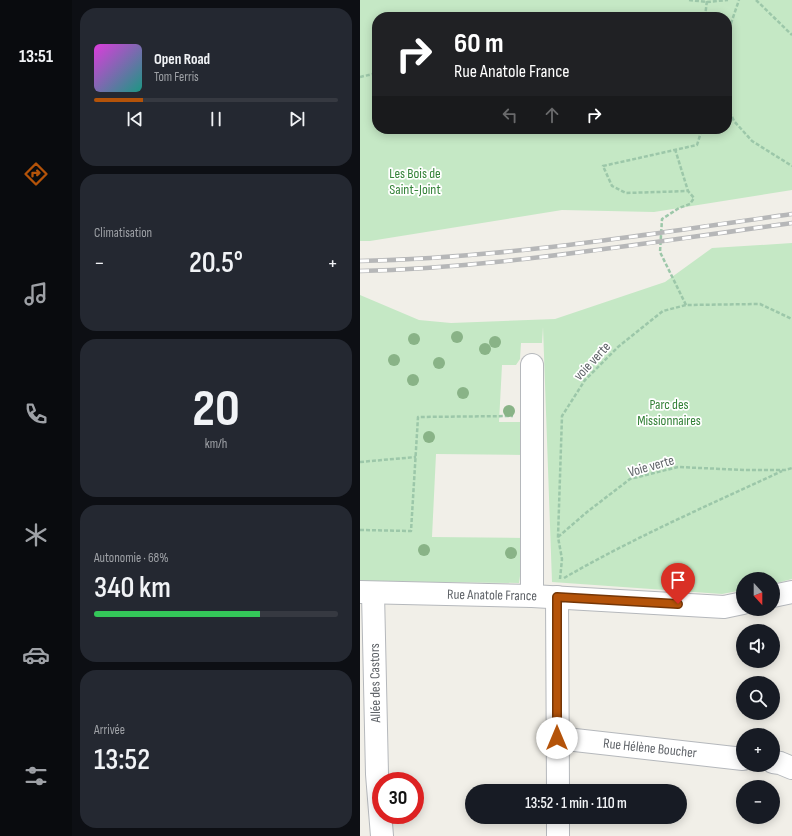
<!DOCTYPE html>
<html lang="fr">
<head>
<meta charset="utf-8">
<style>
  :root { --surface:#171b24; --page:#242831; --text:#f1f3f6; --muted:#9ea1a6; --line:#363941; --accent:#b45309 }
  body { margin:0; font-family:"Sofia Sans Condensed",sans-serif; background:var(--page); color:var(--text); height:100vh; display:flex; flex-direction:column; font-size:15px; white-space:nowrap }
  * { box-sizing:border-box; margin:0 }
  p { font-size:13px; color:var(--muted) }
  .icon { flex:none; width:22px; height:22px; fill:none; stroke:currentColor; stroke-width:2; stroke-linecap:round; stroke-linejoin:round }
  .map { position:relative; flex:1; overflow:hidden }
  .drawer { display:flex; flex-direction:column; gap:8px; padding:8px; background:#0d0f14; width:288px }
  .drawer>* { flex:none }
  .guide { position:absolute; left:12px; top:12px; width:360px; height:122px; border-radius:16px; box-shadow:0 2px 10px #0003; background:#202124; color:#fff; overflow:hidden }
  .needle { width:26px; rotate:159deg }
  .tools { position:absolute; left:376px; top:572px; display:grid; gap:8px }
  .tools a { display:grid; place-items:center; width:44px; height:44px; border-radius:50%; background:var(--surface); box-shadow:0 2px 10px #0003; font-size:20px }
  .speed { position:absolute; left:12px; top:772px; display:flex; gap:8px; font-size:20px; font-weight:700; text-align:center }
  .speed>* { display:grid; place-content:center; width:52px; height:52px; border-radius:50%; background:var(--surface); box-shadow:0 2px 10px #0003; line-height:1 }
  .speed .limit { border:6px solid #d22; background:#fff; color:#111 }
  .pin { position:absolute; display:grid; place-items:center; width:34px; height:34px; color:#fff; margin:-41px -17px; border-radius:50% 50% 50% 0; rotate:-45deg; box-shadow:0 0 4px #0007 }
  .pin .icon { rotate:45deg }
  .me { position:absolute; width:44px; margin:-22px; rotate:0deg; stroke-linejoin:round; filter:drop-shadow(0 0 3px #0008) }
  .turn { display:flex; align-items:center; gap:14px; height:84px; padding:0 16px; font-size:18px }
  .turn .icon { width:52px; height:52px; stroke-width:2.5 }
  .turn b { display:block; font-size:28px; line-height:34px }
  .lanes { display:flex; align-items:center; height:38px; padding:0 16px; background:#0003; justify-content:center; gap:20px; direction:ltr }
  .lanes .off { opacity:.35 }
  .big { font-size:30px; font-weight:600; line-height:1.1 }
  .drawer .tile { flex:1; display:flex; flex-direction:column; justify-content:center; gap:6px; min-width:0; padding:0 14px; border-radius:16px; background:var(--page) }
  .drawer .dial { align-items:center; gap:0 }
  .dial b { font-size:52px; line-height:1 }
  .song { display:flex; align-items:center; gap:12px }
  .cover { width:48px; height:48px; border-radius:6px; background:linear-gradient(135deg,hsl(300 70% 55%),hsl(170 70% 35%)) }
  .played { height:4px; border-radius:2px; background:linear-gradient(90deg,var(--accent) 20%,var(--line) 20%) }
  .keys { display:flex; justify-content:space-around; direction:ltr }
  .heat { display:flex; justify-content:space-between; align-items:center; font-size:22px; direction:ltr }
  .charge { height:6px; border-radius:3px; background:linear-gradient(90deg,#34c759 68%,var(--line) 0) }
  .trip { position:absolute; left:105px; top:784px; width:222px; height:40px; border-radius:20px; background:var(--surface); box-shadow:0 2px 10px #0003; font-weight:600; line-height:40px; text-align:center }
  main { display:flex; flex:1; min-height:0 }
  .menu { display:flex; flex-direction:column; width:72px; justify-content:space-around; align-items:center; background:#090b0e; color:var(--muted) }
  .menu .icon { width:28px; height:28px }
  .menu .on { color:var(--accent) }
  .menu b { font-size:18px; color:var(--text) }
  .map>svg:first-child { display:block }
  .green { fill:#c5e8c5; fill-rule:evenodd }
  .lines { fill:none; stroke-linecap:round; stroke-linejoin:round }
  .minor-casing { stroke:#b5b8bc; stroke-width:24 }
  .path { stroke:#9cc7a9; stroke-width:2.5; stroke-dasharray:4 2; stroke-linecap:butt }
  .minor { stroke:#fff; stroke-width:22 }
  .rail-casing { stroke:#b6b7b8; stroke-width:4.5 }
  .rail { stroke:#fff; stroke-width:3; stroke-dasharray:9; stroke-linecap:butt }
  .tree { fill:#89b387 }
  .route-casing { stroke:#753606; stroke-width:10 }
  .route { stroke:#b45309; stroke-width:7 }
  .labels { text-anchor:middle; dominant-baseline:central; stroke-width:3.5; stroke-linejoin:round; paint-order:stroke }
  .park-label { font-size:14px; fill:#348238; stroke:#fff }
  .street-label { font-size:14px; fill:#5f6368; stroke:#fff }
</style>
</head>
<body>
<main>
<nav class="menu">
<b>13:51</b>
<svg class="icon on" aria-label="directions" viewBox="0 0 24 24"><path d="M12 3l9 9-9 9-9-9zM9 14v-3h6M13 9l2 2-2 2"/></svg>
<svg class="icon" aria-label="music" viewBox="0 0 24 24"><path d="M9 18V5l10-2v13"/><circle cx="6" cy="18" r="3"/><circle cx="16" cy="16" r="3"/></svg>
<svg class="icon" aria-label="phone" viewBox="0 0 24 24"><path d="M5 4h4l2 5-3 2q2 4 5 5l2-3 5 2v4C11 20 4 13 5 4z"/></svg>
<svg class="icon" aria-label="climate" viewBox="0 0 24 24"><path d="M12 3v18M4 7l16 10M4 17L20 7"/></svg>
<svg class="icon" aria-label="car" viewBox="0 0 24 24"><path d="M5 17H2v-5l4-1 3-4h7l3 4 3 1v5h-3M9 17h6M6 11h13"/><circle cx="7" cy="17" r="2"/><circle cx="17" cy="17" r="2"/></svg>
<svg class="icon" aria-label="filters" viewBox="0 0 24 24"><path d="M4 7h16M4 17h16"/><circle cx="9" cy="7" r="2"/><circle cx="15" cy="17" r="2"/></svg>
</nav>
<section class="drawer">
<div class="tile">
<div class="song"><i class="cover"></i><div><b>Open Road</b><p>Tom Ferris</p></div></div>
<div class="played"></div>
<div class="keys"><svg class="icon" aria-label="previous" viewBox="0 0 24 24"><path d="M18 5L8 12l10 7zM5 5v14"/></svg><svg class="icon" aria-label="pause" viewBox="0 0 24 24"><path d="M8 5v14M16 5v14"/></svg><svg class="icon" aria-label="next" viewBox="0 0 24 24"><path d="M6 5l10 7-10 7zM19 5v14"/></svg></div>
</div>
<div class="tile"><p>Climatisation</p>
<div class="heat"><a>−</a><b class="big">20.5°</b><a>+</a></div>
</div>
<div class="tile dial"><b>20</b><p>km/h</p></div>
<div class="tile"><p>Autonomie · 68%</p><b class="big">340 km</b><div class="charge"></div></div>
<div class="tile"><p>Arrivée</p><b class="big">13:52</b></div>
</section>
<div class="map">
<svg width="432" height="836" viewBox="0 0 432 836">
  <rect width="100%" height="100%" fill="#f1efe8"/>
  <g class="green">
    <path d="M0,0h432v190l-138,22 -92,-2 -192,31h-10zM17,17h350v112h-350z"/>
    <polygon points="432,243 432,579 413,584 413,579 383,579 383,590 362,594 192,582 183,327 182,343 161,343 160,359 156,365 142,365 139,422 165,422 165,455 76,454 72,537 165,538 164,574 160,576 159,583 0,581 0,295 59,320 91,323 195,319 305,282 352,248"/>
  </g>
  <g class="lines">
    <defs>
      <g id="minor">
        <polyline points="172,365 172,596"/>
        <polyline points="0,592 172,596 364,607 383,603"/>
        <polyline points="13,593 17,774 22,836"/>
        <polyline points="413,596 432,592"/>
        <polyline points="197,597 198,791"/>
        <polyline points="197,738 383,759"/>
        <polyline points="413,762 420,763 432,768"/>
        <polyline points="198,817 198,836"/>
      </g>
    </defs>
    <use href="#minor" class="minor-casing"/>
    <g class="path">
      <polyline points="329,0 347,2 368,0"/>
      <polyline points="396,0 432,35"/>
      <polyline points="345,17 347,0"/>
      <polyline points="367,35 379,0"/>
      <polyline points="0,77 17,73"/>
      <polyline points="367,106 374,121 392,141 432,166"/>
      <polyline points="315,149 328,191"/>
      <polyline points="326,305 300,252 302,219 319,208 330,204 334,198 328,191 266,193 252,186 243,166 337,145 342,129"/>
      <polyline points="0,462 56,457"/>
      <polyline points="0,530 51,531 58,417 153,416"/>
      <polyline points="198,537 227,512 270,479 318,467 385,470 425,470 432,468"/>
      <path d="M204,578c71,-41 145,-73 218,-107"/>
      <polyline points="200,579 202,559 198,537 202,416 225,380 258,347 303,311 326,305 400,304 432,319"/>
    </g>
    <use href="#minor" class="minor"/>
    <defs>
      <g id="rail">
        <path d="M0,261c145,-3 289,-27 432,-47"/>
        <path d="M0,271c49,-1 97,-5 146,-10 95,-10 191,-25 286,-38"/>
      </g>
    </defs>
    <use href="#rail" class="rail-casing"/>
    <use href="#rail" class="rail"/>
  </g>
  <g class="tree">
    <circle cx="97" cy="337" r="6"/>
    <circle cx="54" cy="339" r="6"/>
    <circle cx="135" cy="342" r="6"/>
    <circle cx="125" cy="349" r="6"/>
    <circle cx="34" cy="360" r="6"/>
    <circle cx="79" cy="363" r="6"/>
    <circle cx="53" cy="380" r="6"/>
    <circle cx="103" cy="393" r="6"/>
    <circle cx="149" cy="411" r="6"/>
    <circle cx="69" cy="437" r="6"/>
    <circle cx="64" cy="550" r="6"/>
    <circle cx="151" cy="553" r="6"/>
  </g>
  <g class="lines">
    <defs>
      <polyline id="route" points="197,738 197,597 318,604"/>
    </defs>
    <use href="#route" class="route-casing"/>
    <use href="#route" class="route"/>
  </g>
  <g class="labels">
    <g class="park-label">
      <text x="55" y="173">Les Bois de<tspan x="55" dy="16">Saint-Joint</tspan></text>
      <text x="309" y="404">Parc des<tspan x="309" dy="16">Missionnaires</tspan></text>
    </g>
    <g class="street-label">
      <text transform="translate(232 361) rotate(-47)">voie verte</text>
      <text transform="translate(291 466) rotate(-16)">Voie verte</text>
      <text transform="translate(132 595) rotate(1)">Rue Anatole France</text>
      <text transform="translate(15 683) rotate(-91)">Allée des Castors</text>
      <text transform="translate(290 748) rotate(6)">Rue Hélène Boucher</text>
    </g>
  </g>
</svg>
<div class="tools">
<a><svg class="needle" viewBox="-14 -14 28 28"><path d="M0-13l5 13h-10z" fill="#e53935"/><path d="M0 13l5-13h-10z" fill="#9ea1a6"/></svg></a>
<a><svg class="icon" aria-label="sound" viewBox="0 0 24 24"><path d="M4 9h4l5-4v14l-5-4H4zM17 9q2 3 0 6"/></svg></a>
<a><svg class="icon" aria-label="search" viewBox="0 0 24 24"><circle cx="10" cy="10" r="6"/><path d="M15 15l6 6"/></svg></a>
<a>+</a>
<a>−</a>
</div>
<div class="speed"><div class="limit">30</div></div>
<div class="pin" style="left:318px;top:604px;background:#d93025"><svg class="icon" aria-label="arrive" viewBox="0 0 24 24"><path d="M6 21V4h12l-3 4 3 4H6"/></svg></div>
<svg class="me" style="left:197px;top:738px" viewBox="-20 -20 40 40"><circle r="19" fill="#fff"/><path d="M0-13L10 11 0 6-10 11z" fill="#b45309"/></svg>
<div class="trip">13:52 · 1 min · 110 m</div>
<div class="guide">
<div class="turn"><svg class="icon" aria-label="right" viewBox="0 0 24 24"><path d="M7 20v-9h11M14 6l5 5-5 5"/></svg><div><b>60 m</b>Rue Anatole France</div></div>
<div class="lanes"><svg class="icon off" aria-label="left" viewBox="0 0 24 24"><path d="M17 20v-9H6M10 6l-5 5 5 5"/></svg><svg class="icon off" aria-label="ahead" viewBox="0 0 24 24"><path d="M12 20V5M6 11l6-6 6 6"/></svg><svg class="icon" aria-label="right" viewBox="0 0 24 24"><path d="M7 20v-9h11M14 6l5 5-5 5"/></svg></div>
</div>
</div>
</main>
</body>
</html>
